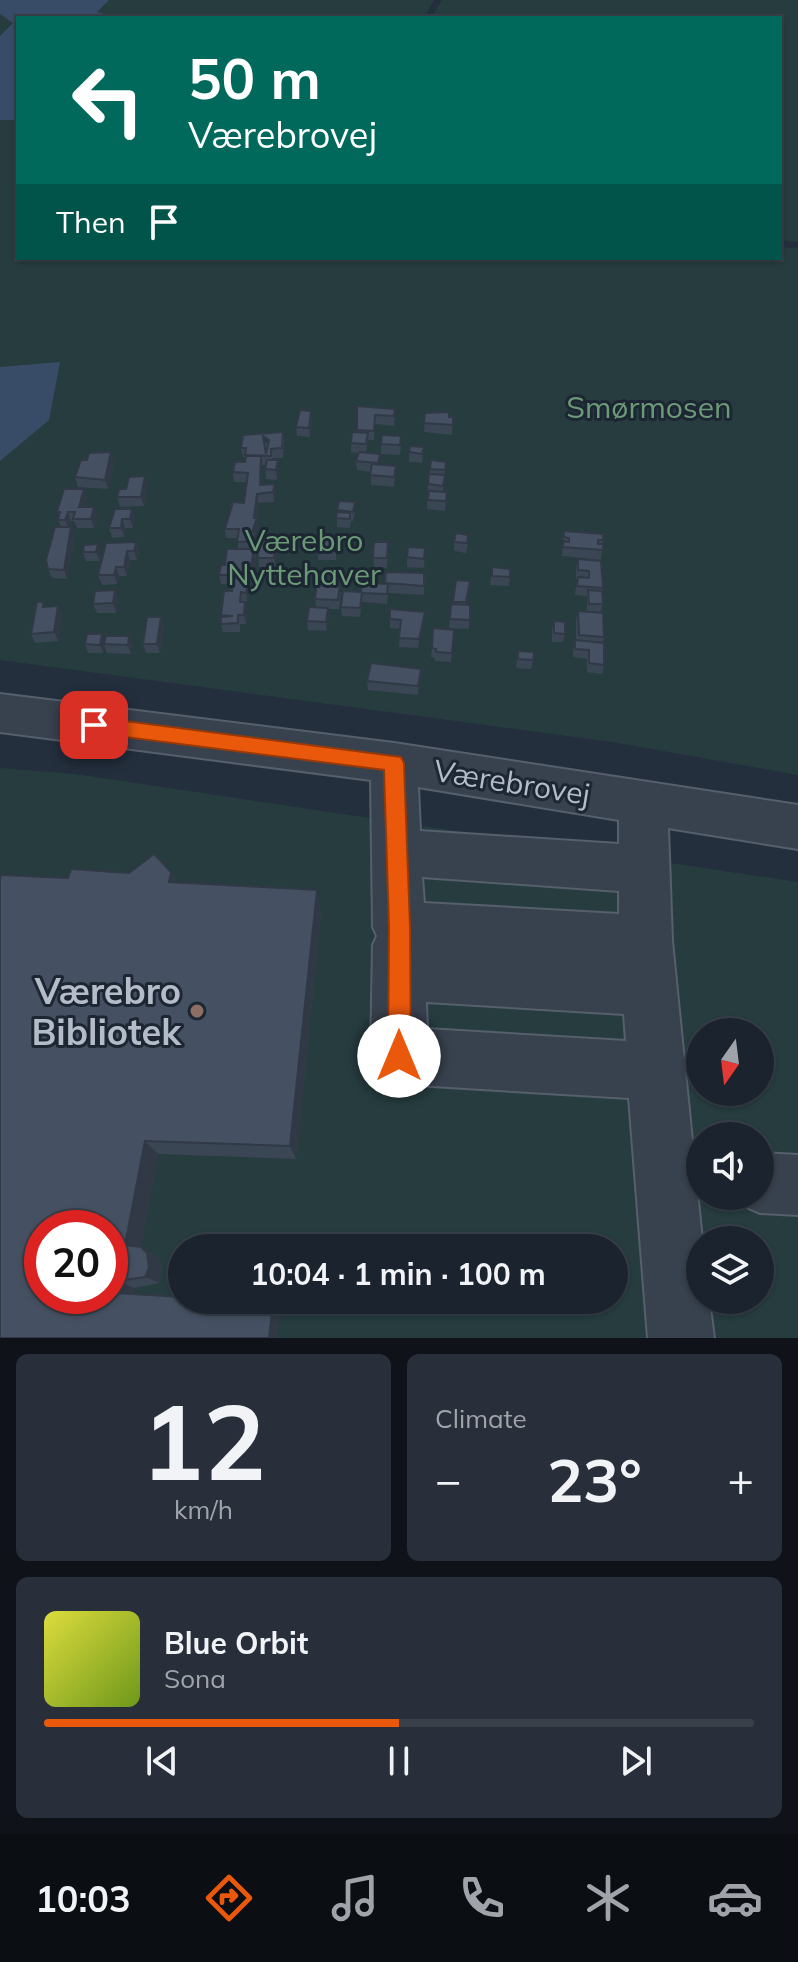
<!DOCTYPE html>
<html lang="en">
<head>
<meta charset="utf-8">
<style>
  :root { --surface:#1b232e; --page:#282f3a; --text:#f1f3f6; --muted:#a0a4aa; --line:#39404a; --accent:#ea580c }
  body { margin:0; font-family:Mulish,sans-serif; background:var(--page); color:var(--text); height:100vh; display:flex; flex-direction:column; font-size:30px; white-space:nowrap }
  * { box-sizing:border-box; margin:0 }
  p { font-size:26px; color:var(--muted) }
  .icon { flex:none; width:44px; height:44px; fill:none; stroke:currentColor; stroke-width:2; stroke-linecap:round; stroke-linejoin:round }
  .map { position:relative; height:1338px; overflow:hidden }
  .side { display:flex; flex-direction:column; gap:16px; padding:16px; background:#0f1319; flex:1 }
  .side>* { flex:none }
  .top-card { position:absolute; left:16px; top:16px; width:766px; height:244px; border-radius:0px; box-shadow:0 2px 6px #0004,0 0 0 2px var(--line); background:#00695c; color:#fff; overflow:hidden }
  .needle { width:52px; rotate:194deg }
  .controls { position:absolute; left:686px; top:1018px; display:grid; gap:16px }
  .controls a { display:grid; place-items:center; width:88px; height:88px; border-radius:50%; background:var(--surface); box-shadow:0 2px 6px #0004,0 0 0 2px var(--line); font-size:40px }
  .speed { position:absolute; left:24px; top:1210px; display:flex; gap:16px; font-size:40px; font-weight:700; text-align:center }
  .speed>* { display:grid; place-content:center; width:104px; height:104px; border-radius:50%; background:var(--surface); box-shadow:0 2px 6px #0004,0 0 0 2px var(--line); line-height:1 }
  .speed .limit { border:12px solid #d22; background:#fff; color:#111 }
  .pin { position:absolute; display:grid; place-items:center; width:68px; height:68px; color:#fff; margin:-34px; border-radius:16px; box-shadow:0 4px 12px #0006 }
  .me { position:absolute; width:88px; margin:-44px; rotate:0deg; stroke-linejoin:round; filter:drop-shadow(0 0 6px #0008) }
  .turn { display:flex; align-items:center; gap:28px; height:168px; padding:0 40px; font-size:36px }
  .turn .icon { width:104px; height:104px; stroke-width:2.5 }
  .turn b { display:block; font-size:56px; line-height:68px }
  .then { display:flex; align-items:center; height:76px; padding:0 40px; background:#0003; gap:16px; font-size:30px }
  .big { font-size:60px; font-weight:700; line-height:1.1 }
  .side .widget { flex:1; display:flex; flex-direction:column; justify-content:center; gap:12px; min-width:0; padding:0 28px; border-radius:12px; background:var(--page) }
  .side .dial { align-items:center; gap:0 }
  .dial b { font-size:104px; line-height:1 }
  .song { display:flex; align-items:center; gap:24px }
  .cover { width:96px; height:96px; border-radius:12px; background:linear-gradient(135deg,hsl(60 70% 55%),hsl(80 70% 35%)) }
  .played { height:8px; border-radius:4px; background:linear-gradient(90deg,var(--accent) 50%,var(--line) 50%) }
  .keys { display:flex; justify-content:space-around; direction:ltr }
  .heat { display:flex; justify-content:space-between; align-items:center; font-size:44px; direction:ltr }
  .side .tiles { flex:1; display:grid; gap:16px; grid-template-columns:1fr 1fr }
  .widget:last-child { grid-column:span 2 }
  .trip { position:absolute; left:168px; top:1234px; width:460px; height:80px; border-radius:40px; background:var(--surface); box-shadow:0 2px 6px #0004,0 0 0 2px var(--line); font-weight:700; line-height:80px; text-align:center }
  .tab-bar { display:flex; height:128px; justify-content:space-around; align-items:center; background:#0b0e12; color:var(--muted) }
  .tab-bar .icon { width:56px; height:56px }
  .tab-bar .selected { color:var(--accent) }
  .tab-bar b { font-size:36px; color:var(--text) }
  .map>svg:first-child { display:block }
  .green { fill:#263c3f; fill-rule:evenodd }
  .water { fill:#394c67 }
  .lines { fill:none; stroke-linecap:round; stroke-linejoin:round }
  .minor-casing { stroke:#565f6c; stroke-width:4 }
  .minor { fill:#38414e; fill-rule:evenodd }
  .wall { fill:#3b4654; fill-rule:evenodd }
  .shaded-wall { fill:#303945 }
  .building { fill:#455162; stroke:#303945; stroke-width:2; fill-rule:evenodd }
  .route { fill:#ea580c; stroke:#983908; stroke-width:2 }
  .education-dot { fill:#8d6e63; stroke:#1d2633; stroke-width:3 }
  .labels { text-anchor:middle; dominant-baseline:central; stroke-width:6; stroke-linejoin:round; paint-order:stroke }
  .park-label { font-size:30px; fill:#6b9a76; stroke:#1d2633 }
  .street-label { font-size:30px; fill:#b4bcc9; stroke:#1d2633 }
  .near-poi-label { font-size:36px; font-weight:bold; fill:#b4bcc9; stroke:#1d2633; text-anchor:end }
</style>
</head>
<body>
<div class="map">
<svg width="798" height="1338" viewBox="0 0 798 1338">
  <rect width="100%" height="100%" fill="#242f3e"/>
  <g class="green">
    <polygon points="0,0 434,0 424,18 18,18 18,258 780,258 780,247 798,248 798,775 612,742 0,660"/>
    <polygon points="442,0 798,0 798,242 780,240 780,18 431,18"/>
    <path d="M0,768l75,6 723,108v456h-798zM700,1032h60v60h-60zM700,1136h60v60h-60zM42,1228h68v68h-68zM700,1240h60v60h-60zM182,1248h432v52h-432z"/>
  </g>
  <g class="water">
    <polygon points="0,0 109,0 97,12 117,18 18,18 18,120 0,120 0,36 13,23 0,14"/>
    <polygon points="60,362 49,420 0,461 0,367"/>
  </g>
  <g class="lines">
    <defs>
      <g id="minor">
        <path d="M0,694l394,49 404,62v44l-130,-21 4,113 30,299 -2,60h9l5,38h-66l-19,-240 -230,-14 -20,-8 -8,-20 2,-111 4,-9 -4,-9 -2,-147 -371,-48zM418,787l201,33v24l-199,-13zM422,877l197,14v23l-195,-11zM426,1002l198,12 2,27 -199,-12z"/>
        <polygon points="760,1153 798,1155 798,1215 760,1213 739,1204 735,1196 760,1196"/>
      </g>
    </defs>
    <use href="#minor" class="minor-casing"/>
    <use href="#minor" class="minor"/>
  </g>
  <g class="wall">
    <polygon points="357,406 395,409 394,426 375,424 374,440 368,440 366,452 380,465 396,466 394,487 371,485 371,472 357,470 356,461 358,453 351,452 351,443 357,432"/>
    <polygon points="311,411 312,421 310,437 297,436 296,427"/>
    <polygon points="425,413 453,417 452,435 424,432"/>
    <path d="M283,432l1,9 -1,17h-11v2l7,10 -2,10 -11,-1 -1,-10 1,-4h-4l-1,20 15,9 -2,8 -16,1 -1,15 2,10 -3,7 1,6 -2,9 1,8 -9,44h-4h2l2,9 -1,13h-6v8h-17l-2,-8 3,-33h8l1,-7h-12l-2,-9 19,-26v-11h-12l-1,-9 19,-26 3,-21h-13l-1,-10 12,-10 1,-5h-3l-2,-9 2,-13zM263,436l6,4v2l-5,1z"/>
    <polygon points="381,444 401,445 400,455 381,454"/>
    <polygon points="424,447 422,463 409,462 409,452"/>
    <polygon points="431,460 446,462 443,492 447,492 445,511 427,509 428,484"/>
    <polygon points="114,462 108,489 78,487 75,477"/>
    <polygon points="145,476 147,486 144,506 120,507 117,497 126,489"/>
    <polygon points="84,489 87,499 85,507 98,516 94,528 77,528 74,521 71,521 70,527 75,536 67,579 52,578 48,569 61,527 58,520 59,517 57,512"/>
    <polygon points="115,509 135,518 133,528 125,528 124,537 112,538 109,528"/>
    <polygon points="337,510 355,512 353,521 351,521 350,528 337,527"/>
    <polygon points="564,531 603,540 601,560 562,556"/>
    <polygon points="277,534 278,543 276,567 259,567 258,558"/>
    <polygon points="336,536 336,560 318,560 318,551"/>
    <polygon points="136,542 139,551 137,560 130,560 127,576 119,576 117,584 102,585 98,575"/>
    <polygon points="454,542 468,544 466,553 454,551"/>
    <polygon points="84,545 101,554 100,561 86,561 83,552"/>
    <polygon points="425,548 424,568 407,567 407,557"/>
    <polygon points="388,551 387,568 374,567 373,558"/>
    <polygon points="578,559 603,588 602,593 603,604 600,613 604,637 603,643 604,665 602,674 587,672 587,659 573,657 573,649 576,640 576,620 578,611 587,612 587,596 575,595 577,579 576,579 576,568"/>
    <polygon points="492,567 510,577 509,586 490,585"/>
    <polygon points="424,573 424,595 388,593 387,604 362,602 360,617 342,616 341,607 361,592 385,584"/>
    <polygon points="456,580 469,591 466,605 470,605 469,629 449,628 451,604 453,604"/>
    <polygon points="115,590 118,599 116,613 97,613 93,604"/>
    <polygon points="341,592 339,609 328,609 329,617 326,631 308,630 307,621 316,607 315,599"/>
    <polygon points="58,606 62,615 58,641 35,643 31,634 45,607"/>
    <polygon points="425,612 424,621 418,648 399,647 400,629 390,628 390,619"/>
    <polygon points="161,617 164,626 160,653 146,653 143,644"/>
    <polygon points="554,621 565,634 563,642 552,642 552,630"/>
    <polygon points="454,630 451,662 435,661 435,658 431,657 432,648"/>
    <polygon points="129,636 133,645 131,654 107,653 105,647 103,653 88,653 85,644"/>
    <polygon points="518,651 533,660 531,669 516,668"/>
    <polygon points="420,677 418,695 368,690 367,681"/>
    <polygon points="171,872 176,882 321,912 296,1159 158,1154 141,1248 155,1255 161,1261 162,1275 159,1283 134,1288 133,1294 280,1308 0,1338 68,878 129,873"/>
  </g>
  <g class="shaded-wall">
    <polygon points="311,411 312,421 310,437 309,428"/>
    <polygon points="111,452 114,462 108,489 105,480"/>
    <polygon points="261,456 262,466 261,495 260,485"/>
    <polygon points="278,460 279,470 277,480 276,470"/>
    <polygon points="145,476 147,486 144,506 141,497"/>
    <polygon points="275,484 276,494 274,502 273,492"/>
    <polygon points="84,489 87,499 82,516 79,507"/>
    <polygon points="257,494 258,503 257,519 259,528 256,535 257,541 255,550 252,532"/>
    <polygon points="94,507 98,516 94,528 91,519"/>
    <polygon points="132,509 135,518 133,528 130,519"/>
    <polygon points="68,512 71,521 69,529 65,520"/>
    <polygon points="122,519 125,528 124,537 121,528"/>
    <polygon points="71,527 75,536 67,579 64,570"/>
    <polygon points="277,534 278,543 276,567 274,558"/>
    <polygon points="136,542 139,551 137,560 134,551"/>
    <polygon points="98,544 101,554 100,561 96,552"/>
    <polygon points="254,549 256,558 247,602 246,593"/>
    <polygon points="127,551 130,560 127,576 124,567"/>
    <polygon points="116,567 119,576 117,584 114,575"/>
    <polygon points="115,590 118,599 116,613 113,603"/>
    <polygon points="245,602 247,611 246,624 244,615"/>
    <polygon points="58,606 62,615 58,641 54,632"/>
    <polygon points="328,608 329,617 326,631 326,622"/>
    <polygon points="425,612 424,621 418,648 419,639"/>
    <polygon points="161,617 164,626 160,653 157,644"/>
    <polygon points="102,634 106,643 104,644 105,647 103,653 100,645"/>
    <polygon points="129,636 133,645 131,654 128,645"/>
    <polygon points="171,872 181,895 169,882"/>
    <polygon points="317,890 321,912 296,1159 290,1146"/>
    <polygon points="145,1141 158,1154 141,1248 155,1255 161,1261 162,1275 159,1283 145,1277 125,1245"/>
    <polygon points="118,1281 134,1288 132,1299 116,1293"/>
    <polygon points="273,1303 280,1308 277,1338 269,1338"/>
  </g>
  <g class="building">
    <polygon points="357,406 395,409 394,416 375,415 374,431 357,430"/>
    <polygon points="300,410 311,411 309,428 296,427"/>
    <polygon points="449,412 449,417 453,417 453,425 424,423 425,413"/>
    <path d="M283,432l-1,16 -11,1v7l-26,-1 1,-7h-5l2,-13zM263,436l6,4 -3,14z"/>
    <polygon points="352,432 368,433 366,444 351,443"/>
    <polygon points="382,435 401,436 400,445 381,444"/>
    <polygon points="410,446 424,447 422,454 409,452"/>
    <polygon points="111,452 105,480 75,477 81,460 87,460 89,453"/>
    <polygon points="359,452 380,454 378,463 356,461"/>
    <polygon points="246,456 261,456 260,485 275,484 273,492 257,494 254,518 257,518 252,532 255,532 254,541 237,542 239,529 225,529 233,502 244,503 248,473 233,472 235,462 245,462"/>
    <polygon points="267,460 278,460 276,470 265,469"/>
    <polygon points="431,460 446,462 445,470 430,469"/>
    <polygon points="372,464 396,466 394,477 370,475"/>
    <polygon points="429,474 445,475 443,486 428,484"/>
    <polygon points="145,476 141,497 117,497 119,489 126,489 129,477"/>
    <polygon points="64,489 84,489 79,507 94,507 91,519 73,519 75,512 68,512 65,520 58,520 60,512 57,512"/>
    <polygon points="429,491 447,492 446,501 428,500"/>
    <polygon points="339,501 355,502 353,512 337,510"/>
    <polygon points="115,509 132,509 130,519 122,519 121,528 109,528"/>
    <polygon points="337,512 350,513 350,519 336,518"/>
    <polygon points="55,527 71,527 64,570 48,569 46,560"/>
    <polygon points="564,531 603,534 603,540 598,540 598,544 603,544 603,550 563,547 564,541 569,542 569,538 564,537"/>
    <polygon points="456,533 468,535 467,543 454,542"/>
    <polygon points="257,534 277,534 274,558 258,558"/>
    <rect x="318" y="536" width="18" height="15"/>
    <polygon points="136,542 134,551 127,551 124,567 116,567 114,575 98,575 106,543"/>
    <polygon points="374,542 388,542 387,558 373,558"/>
    <polygon points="98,544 96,552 83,552 84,545"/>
    <polygon points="408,547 425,548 424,559 407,557"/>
    <polygon points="227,549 254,549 246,593 241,592 240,602 245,602 244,615 238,615 238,623 221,624 221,617 233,616 221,615 224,591 232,591 234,575 219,575 221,565 225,565"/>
    <polygon points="578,559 601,561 603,588 577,586 578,577 589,578 589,571 578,570"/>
    <polygon points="492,567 510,569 510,577 492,576"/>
    <polygon points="386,572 424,573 424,586 385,583"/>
    <polygon points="456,580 470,581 466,602 453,602"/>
    <polygon points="317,582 340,583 338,600 315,599"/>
    <polygon points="369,583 388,584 387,594 362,593 360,608 341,607 343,591 361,592 362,584"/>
    <polygon points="115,590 113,603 93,604 95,591"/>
    <polygon points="588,590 602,591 603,604 589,604"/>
    <polygon points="37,602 43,602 43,607 58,606 54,632 31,634"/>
    <polygon points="451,604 470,605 470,620 450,619"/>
    <polygon points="309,607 328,608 326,622 307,621"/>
    <polygon points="390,609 425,612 419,639 399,638 401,620 390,619"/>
    <polygon points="578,611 603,613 604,637 579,635"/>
    <polygon points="147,617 161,617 157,644 143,644"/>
    <polygon points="554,621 565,622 565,634 554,633"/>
    <polygon points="433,628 454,630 452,653 436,652 436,649 432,648"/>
    <polygon points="87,634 102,634 100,645 85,644"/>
    <polygon points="106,636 129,636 128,645 104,644"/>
    <polygon points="575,640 604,643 604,665 589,663 589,650 575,649"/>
    <polygon points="518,651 534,652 533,660 518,659"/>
    <polygon points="371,663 421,669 418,686 367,681"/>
    <path d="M154,854l17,18 -2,10 148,8 -27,256 -145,-5 -20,104 16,2 6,6 2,15 -4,9 -27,4 -2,12 66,4v3h43l48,3 -4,35h-269v-459l1,-4 67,3 3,-9 58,4zM42,1228h68v68h-68z"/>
  </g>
  <polygon class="route" points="94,717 401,757 404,763 410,927 411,1056 407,1065 399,1068 391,1065 388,1056 389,927 384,770 94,733 87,730 84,725 87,719"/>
  <circle class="education-dot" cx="197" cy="1011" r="8"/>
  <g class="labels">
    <g class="park-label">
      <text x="649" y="407">Smørmosen</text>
      <text x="304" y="540">Værebro<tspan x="304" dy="34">Nyttehaver</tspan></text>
    </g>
    <g class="street-label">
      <text transform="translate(512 782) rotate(9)">Værebrovej</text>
    </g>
    <g class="near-poi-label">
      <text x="181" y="990">Værebro<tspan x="181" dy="41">Bibliotek</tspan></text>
    </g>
  </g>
</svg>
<div class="controls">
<a><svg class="needle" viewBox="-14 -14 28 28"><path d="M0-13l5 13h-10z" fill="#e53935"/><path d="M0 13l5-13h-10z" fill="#a0a4aa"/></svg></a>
<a><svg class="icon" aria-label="sound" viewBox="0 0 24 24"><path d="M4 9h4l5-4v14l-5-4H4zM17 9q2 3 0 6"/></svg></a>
<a><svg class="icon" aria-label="layers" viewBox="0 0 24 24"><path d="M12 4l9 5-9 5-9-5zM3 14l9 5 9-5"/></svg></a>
</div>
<div class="speed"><div class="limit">20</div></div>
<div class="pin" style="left:94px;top:725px;background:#d93025"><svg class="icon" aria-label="arrive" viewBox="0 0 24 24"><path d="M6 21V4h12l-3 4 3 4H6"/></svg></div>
<svg class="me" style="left:399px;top:1056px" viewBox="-20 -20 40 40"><circle r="19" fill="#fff"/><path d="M0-13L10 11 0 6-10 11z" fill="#ea580c"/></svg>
<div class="trip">10:04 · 1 min · 100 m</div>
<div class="top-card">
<div class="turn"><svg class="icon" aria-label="left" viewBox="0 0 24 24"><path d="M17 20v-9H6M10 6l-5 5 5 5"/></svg><div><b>50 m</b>Værebrovej</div></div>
<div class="then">Then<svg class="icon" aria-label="arrive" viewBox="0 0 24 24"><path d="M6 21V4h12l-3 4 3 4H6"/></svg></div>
</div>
</div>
<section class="side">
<div class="tiles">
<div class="widget dial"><b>12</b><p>km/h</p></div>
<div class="widget"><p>Climate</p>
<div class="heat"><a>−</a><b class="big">23°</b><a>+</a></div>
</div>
<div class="widget">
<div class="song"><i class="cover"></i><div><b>Blue Orbit</b><p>Sona</p></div></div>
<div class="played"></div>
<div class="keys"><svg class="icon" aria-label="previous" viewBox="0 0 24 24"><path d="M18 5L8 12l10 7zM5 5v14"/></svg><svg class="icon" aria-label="pause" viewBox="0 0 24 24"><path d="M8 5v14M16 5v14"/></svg><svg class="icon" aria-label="next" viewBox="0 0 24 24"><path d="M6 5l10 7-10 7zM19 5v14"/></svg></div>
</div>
</div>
</section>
<nav class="tab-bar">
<b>10:03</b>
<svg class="icon selected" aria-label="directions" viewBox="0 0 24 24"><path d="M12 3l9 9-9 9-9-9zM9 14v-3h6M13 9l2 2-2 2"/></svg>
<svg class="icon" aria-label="music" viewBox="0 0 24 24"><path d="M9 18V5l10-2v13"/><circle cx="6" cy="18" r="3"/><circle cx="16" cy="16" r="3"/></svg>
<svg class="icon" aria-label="phone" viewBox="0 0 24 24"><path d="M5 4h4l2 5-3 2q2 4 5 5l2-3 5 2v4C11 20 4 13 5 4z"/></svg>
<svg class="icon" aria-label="climate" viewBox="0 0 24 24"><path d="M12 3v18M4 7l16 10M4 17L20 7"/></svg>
<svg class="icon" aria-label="car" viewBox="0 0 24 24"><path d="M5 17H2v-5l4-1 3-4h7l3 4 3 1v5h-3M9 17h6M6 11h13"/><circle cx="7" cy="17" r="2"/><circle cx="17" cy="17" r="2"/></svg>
</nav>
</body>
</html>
